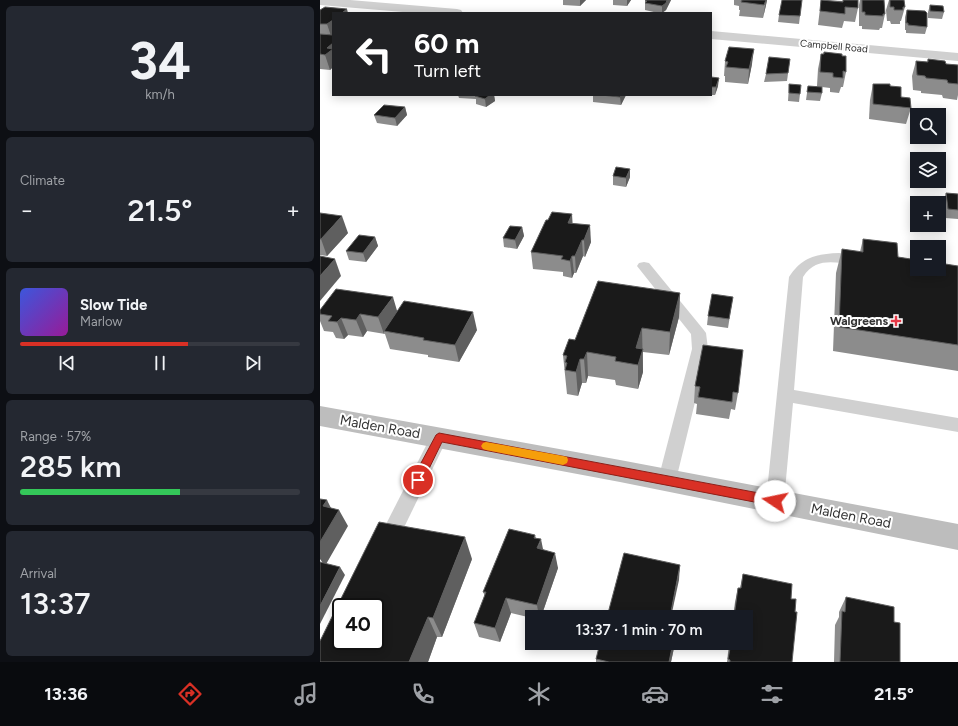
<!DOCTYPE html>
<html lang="en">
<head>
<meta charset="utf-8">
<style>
  :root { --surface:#171b24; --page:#242831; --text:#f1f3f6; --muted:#9ea1a6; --line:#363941; --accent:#d93025 }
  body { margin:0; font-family:Figtree,sans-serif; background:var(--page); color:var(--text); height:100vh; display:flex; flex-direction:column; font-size:15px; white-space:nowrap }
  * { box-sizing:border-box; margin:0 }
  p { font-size:13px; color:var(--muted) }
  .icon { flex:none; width:22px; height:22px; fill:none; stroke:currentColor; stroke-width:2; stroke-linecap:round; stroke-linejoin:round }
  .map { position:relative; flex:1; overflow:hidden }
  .details { display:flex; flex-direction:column; gap:6px; padding:6px; background:#0d0f14; width:320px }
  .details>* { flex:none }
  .banner { position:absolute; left:12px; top:12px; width:380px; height:84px; border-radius:0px; box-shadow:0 2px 10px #0003; background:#202124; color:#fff; overflow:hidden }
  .buttons { position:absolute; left:590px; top:108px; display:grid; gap:8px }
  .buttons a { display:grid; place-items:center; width:36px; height:36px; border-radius:0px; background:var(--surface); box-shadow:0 2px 10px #0003; font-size:20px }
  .speed { position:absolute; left:12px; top:598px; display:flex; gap:8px; font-size:20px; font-weight:700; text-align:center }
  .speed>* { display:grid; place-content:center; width:52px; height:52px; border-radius:50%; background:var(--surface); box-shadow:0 2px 10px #0003; line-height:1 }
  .speed .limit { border:2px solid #111; border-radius:6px; background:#fff; color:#111 }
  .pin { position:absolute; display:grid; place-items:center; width:34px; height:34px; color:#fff; margin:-17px; border:2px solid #fff; border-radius:50%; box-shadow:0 1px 4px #0007 }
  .me { position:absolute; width:44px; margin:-22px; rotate:281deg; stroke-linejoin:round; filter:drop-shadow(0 0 3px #0008) }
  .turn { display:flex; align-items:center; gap:14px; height:84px; padding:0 16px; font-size:18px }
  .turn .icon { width:52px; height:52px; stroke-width:2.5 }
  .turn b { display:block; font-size:28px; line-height:34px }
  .big { font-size:30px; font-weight:600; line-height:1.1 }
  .details .tile { flex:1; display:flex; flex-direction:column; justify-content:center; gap:6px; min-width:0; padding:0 14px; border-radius:6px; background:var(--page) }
  .details .dial { align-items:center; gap:0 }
  .dial b { font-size:52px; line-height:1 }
  .song { display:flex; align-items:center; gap:12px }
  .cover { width:48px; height:48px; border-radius:6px; background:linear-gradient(135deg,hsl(230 70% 55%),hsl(300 70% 35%)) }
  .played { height:4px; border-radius:2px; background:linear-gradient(90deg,var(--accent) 60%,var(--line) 60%) }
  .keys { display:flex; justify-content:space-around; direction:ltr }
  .heat { display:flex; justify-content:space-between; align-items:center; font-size:22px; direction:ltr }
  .charge { height:6px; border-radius:3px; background:linear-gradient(90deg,#34c759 57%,var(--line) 0) }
  .trip { position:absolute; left:205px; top:610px; width:228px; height:40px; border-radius:0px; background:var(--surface); box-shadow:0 2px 10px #0003; font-weight:600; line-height:40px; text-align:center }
  .dock { display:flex; height:64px; justify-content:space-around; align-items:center; background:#090b0e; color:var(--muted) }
  .dock .icon { width:28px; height:28px }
  .dock .on { color:var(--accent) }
  .dock b { font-size:18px; color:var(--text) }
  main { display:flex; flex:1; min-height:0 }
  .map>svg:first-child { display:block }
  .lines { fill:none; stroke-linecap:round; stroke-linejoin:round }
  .lane { fill:#d0d0d0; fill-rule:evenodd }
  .street { fill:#d0d0d0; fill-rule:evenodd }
  .secondary { fill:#bdbdbd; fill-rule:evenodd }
  .wall { fill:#8c8c8c }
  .shaded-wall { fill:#5f5f5f }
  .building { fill:#1a1a1a; stroke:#5f5f5f; fill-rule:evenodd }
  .route { fill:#d93025; stroke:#8d1f18 }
  .slow { fill:#f59e0b }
  .poi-dot { fill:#e63946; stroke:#fff; stroke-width:1.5 }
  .labels { text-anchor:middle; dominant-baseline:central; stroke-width:4; stroke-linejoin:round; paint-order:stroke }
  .far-street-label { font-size:10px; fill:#333; stroke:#fff }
  .poi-label { font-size:12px; font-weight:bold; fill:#333; stroke:#fff; text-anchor:end }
  .near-street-label { font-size:14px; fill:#333; stroke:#fff }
</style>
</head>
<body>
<main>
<section class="details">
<div class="tile dial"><b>34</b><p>km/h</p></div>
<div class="tile"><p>Climate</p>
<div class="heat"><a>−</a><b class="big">21.5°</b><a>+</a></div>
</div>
<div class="tile">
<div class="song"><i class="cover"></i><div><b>Slow Tide</b><p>Marlow</p></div></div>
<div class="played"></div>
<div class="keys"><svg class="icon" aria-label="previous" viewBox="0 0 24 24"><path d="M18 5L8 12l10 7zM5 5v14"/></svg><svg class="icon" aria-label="pause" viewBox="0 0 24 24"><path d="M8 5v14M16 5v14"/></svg><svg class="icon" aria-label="next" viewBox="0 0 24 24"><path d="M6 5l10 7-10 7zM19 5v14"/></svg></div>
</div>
<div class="tile"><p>Range · 57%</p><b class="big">285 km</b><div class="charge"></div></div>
<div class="tile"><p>Arrival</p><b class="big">13:37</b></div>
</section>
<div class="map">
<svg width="638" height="662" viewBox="0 0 638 662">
  <rect width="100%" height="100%" fill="#fff"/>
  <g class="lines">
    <g class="lane">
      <path d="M519,253l25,3 2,3 -2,3c-22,6 -45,-10 -61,15l-9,113 164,28v14l-165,-29 -9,98 -2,6 -7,2 -7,-2 -2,-6 23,-224c13,-20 27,-23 50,-24z"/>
      <polygon points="324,262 329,263 383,329 386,333 388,349 356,480 353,485 347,488 341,485 338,480 372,349 371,334 317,266 319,263"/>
      <polygon points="119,430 125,432 128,437 74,548 67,551 60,548 57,542 60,536 113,432"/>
    </g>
    <g class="street">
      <polygon points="0,0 30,0 137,9 141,10 143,13 95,13 0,5"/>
      <polygon points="391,31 638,53 638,61 391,39"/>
    </g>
    <polygon class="secondary" points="0,406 300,460 638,524 638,550 300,482 0,426"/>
  </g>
  <g class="wall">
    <polygon points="243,0 266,0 260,6 243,5"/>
    <polygon points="293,0 311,0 307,6 293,5"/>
    <polygon points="351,0 346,10 342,13 338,13 325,10 325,1"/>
    <polygon points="414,0 447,0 446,5 443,18 419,16 420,10 419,10 419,6 414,5"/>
    <polygon points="501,0 523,1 523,0 538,8 535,22 524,21 522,28 498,25"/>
    <polygon points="540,0 564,0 565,14 562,28 560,28 559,30 542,29 542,26 539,26 539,5"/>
    <polygon points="569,0 584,0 585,7 581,21 580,21 580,24 571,24 570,21 567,21 566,10"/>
    <polygon points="610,5 624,12 622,19 608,18 608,12"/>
    <polygon points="0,10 13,13 13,67 10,70 0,69"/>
    <polygon points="587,10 607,27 605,34 586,33 586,30 585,30 585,17"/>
    <polygon points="459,15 480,16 479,24 458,22"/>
    <polygon points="504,52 522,56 526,72 523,87 521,87 519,93 510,92 510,88 502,87 502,93 500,101 486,100 488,86 497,86 498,69 501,54 503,54"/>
    <polygon points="470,59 467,81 444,82 446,74"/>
    <polygon points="608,59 626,64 638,65 638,95 637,100 623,98 622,95 601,93 601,91 593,90 592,76 596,61 607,62"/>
    <polygon points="405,61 432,64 428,84 405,82 405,76 404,76"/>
    <polygon points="391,77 398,86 395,95 391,95"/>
    <polygon points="469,84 480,94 479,102 468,101"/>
    <polygon points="553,84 570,86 581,97 591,108 586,124 549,119 550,100"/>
    <polygon points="138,95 174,95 175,101 166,107 156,104 156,99 139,98"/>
    <polygon points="273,95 306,95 301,105 273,102"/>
    <polygon points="85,107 87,115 77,126 57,123 54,115"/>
    <polygon points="293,176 310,177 306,187 293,185"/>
    <polygon points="626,193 638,194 638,219 625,218 623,201"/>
    <polygon points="0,213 28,233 7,256 0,255"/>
    <polygon points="252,214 252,223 271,242 265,257 263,256 256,273 254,273 252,278 243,276 243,272 213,269 211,252 228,220"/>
    <polygon points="202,227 204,236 197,249 184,247 183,238"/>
    <polygon points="55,237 58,246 46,262 29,260 26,251"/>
    <polygon points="543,239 578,257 638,266 638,371 513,351 516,273 522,249 540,252"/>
    <polygon points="360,293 359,317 349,355 323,352 323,372 318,389 296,385 295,380 268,376 266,383 262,383 258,396 247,394 243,355 255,340"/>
    <polygon points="413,297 408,328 387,325 388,316"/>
    <polygon points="0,310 77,311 157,330 139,362 108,357 108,355 70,349 65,334 47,331 43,337 28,335 24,339 16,338 13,332 4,331 0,321"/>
    <polygon points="375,386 418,393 415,410 411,409 409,419 376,414 377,404 374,403"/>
    <polygon points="216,538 223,550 238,568 221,617 212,617 212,618 191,613 180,642 159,637 154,623 165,596 163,592"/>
    <polygon points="152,559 122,637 117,637 108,662 0,662"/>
    <polygon points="423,574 471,599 472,662 407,662 409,643 426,643 426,617 413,617 415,602 418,588 420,588"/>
    <polygon points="526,597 574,622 580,662 514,662 515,625 519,617 519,612"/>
    <polygon points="355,643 351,662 276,662 276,659"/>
  </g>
  <g class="shaded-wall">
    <polygon points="260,0 266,0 260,6"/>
    <polygon points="307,0 311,0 307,6"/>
    <polygon points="347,0 351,0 346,10 342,13 342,6"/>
    <polygon points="446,0 447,0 446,5 443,18"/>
    <polygon points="27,9 28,13 22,13"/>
    <polygon points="13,20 13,38 12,39 7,24"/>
    <polygon points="13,43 13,67 10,70 5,55 7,48"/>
    <polygon points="434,49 432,64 428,84 429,69"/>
    <polygon points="399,78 398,86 395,95 396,87"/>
    <polygon points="170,95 174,95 175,101 166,107 165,99"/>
    <polygon points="302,95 306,95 301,105 300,97"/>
    <polygon points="85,107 87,115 77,126 75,118"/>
    <polygon points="310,169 310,177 306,187 306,178"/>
    <polygon points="252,214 253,231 248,223"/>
    <polygon points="22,216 28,233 7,256 1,239"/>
    <polygon points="270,225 271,242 265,257 264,240"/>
    <polygon points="202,227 204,236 197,249 195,240"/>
    <polygon points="55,237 58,246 46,262 43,253"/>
    <polygon points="262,240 263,256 256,273 255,256"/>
    <polygon points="252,256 254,273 252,278 250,261"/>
    <polygon points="15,259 21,276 0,301 0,276"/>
    <polygon points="360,293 359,317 349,355 350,332"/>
    <polygon points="73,297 78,314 64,331 64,334 58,317"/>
    <polygon points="153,312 157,330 139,362 135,345"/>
    <polygon points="40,314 47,331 43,337 36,320"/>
    <polygon points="21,318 28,335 24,339 17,322"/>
    <polygon points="322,328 323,372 318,389 318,365 316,348"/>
    <polygon points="267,352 268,376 266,383 264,359"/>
    <polygon points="260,359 262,383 258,396 256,372"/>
    <polygon points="7,500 15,516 19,510 28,526 5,566 0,559 0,542 3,506"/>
    <polygon points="215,535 218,547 221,539 224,554 220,564 214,538"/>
    <polygon points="145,537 152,559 122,637 113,618"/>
    <polygon points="235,553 238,568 221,617 219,617 217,605"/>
    <polygon points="360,565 359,580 351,617 350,617"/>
    <polygon points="20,567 25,575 0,624 0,606"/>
    <polygon points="186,598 191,613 180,642 175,628"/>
    <polygon points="108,617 117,637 108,662 89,662"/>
    <polygon points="353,643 355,643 351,662 349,662"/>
  </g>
  <g class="building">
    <polygon points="326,0 347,0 346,3 342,6 325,3 327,1 325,1"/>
    <polygon points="422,0 446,0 444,5 421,2"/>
    <polygon points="462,0 482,0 480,16 459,15"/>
    <polygon points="501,0 523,2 523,0 538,0 538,8 525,7 525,14 500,11"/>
    <polygon points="542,0 564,0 565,14 563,14 563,16 545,15 545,12 542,12"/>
    <polygon points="570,0 584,0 585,7 583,7 583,10 574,10 574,7 570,7"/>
    <polygon points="610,5 623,6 624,12 610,11"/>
    <polygon points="5,7 27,9 22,13 13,13 13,20 7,24 0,24 0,10"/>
    <polygon points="587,10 605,11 607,13 607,27 588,25 588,23 586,23"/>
    <polygon points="0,34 13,35 13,43 7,48 13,49 5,55 0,54"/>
    <polygon points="409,47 434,49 429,69 406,67 408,62 405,61"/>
    <polygon points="504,52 522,54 522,56 526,56 526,72 523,71 523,78 513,77 513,73 500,72 501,54 504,54"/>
    <polygon points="449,57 470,59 468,73 446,74"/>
    <polygon points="608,59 625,61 626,64 638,65 638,84 628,83 627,80 606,78 605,76 597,75 596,61 608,62"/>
    <polygon points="391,77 399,78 396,87 391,87"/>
    <polygon points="469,84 481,85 480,94 469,93"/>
    <polygon points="553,84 570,84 570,86 581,87 581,97 590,98 591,108 553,104"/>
    <polygon points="488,86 502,87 502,93 487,92"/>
    <polygon points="157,95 170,95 165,99 155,96"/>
    <polygon points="281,95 302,95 300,97"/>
    <polygon points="64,105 85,107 75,118 54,115"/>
    <polygon points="296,167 310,169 306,178 293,176"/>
    <polygon points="626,193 638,194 638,210 628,209"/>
    <polygon points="232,212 252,214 248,223 270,225 264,240 262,240 255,256 252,256 250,261 241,259 243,256 211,252 226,220 228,220"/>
    <polygon points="0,213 22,216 1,239 0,239"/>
    <polygon points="190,226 202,227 195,240 183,238"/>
    <polygon points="39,235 55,237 43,253 26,251"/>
    <polygon points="543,239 577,243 578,257 597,260 597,269 619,269 619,263 638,266 638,345 519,327 522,249 543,252"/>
    <polygon points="0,256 15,259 0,276"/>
    <polygon points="278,281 360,293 350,332 322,328 316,348 323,349 318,365 295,361 296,357 267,352 264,359 260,359 256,372 245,370 247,363 245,362 247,356 243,355 249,339 255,340"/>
    <polygon points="16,289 73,297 58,317 40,314 36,320 21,318 17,322 8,321 12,316 0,314 0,310"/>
    <polygon points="392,294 413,297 409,319 388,316"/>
    <polygon points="84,301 153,312 135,345 103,340 104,338 64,331"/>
    <polygon points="383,345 423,350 418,393 413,392 412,402 378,397 380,387 375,386"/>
    <polygon points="0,499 7,500 3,506 19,510 0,542"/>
    <path d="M59,522l86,15 -32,81 -5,-1 -19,45h-89v-21zM21,607h34v34h-34z"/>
    <polygon points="189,529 215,535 214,538 221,539 217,548 235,553 217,605 186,598 175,628 154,623 166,592 163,592"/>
    <polygon points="304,553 360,565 350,617 287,617"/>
    <polygon points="0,562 20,567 0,606"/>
    <polygon points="423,574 472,584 471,599 476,599 475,612 477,612 472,662 410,662 410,660 408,659 411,643 426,643 426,617 414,617 418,588 421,588"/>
    <polygon points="526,597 574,607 574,622 580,623 580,662 520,662 522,611 525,612"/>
    <polygon points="280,643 353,643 349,662 289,662 276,659"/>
  </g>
  <polygon class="route" points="119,433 455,496 459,498 461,501 459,505 455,506 122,442 102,483 98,484 94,483 93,480 94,476 116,435"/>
  <polygon class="slow" points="166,442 243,456 247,457 248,460 247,463 243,465 166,450 163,449 161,446 163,443"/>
  <path class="poi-dot" d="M574 315h4v4h4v4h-4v4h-4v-4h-4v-4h4z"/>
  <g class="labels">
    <g class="far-street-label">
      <text transform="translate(514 46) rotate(5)">Campbell Road</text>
    </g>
    <g class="poi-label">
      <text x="568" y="321">Walgreens</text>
    </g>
    <g class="near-street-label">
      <text transform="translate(60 427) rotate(10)">Malden Road</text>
      <text transform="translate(531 516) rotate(11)">Malden Road</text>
    </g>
  </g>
</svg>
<div class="buttons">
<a><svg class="icon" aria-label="search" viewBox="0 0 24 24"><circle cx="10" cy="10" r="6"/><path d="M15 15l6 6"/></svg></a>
<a><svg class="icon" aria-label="layers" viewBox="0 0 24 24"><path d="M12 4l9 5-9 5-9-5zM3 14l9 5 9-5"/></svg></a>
<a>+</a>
<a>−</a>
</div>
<div class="speed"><div class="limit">40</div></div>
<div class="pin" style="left:98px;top:480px;background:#d93025"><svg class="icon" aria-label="arrive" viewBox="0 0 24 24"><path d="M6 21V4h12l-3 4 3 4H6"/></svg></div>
<svg class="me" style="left:455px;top:501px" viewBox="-20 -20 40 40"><circle r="19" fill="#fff"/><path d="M0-13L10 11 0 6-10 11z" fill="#d93025"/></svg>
<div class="trip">13:37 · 1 min · 70 m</div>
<div class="banner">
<div class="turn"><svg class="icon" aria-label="left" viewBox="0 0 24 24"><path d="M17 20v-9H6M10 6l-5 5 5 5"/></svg><div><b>60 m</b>Turn left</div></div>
</div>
</div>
</main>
<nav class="dock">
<b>13:36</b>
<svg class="icon on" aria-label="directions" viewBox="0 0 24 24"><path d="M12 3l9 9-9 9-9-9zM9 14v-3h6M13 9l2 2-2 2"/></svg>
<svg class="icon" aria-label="music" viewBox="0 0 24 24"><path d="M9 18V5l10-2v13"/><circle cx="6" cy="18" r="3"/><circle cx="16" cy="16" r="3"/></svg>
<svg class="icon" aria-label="phone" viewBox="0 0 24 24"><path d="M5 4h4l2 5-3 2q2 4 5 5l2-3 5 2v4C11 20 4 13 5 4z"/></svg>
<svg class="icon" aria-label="climate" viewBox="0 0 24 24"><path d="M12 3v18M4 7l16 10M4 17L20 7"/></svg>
<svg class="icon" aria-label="car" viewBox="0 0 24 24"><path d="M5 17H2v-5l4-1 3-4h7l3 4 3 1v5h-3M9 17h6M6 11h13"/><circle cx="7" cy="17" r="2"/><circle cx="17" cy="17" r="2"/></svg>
<svg class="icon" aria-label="filters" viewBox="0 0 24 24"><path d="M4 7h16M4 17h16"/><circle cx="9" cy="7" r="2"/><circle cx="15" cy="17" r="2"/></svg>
<b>21.5°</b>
</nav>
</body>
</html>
